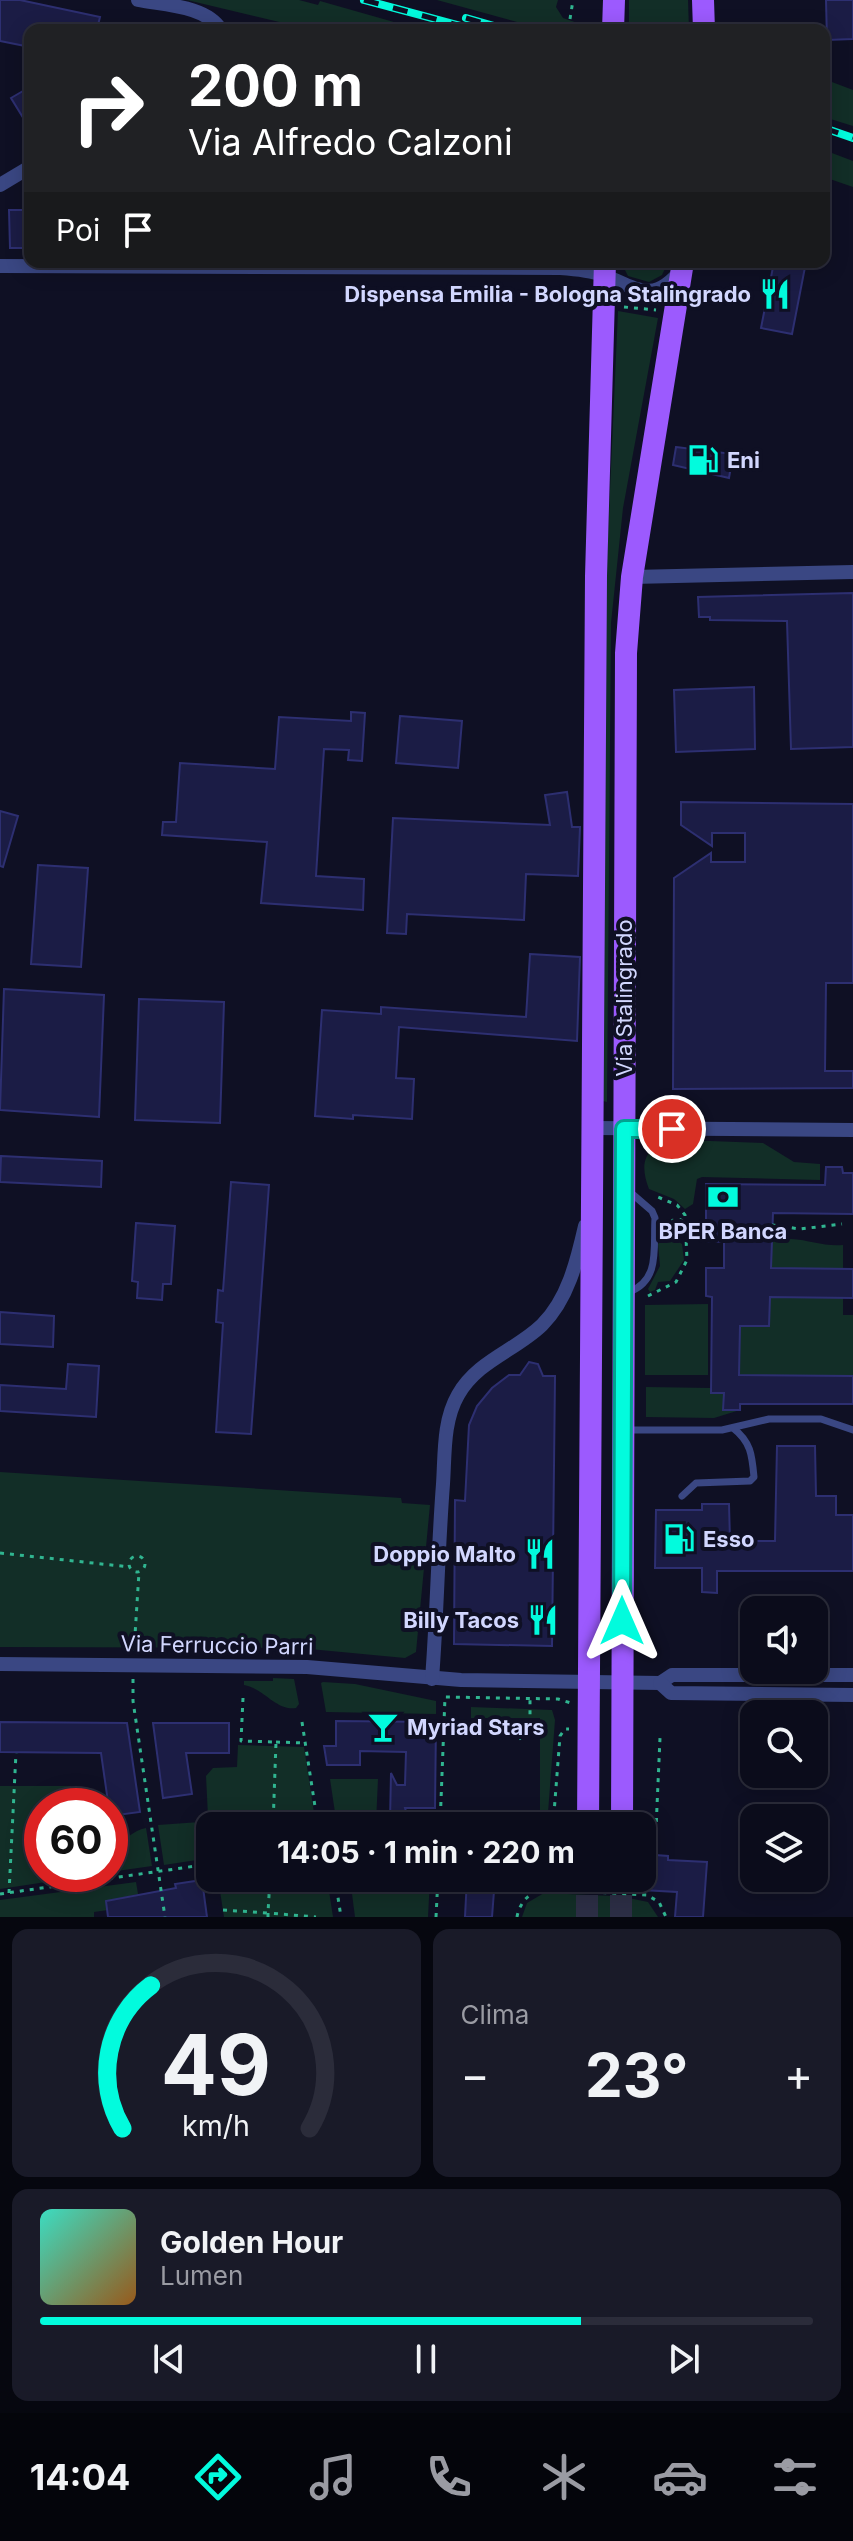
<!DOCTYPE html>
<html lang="it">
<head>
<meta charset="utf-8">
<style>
  :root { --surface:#0b0c1b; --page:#191a28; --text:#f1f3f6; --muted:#9a9ba3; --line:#2b2c3a; --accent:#02fbdd }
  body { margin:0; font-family:Inter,sans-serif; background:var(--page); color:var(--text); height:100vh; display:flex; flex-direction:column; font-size:30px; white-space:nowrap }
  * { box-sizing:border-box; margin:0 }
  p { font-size:26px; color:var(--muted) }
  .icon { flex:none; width:44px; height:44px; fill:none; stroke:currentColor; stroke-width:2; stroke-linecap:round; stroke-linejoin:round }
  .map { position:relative; height:1917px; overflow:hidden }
  .details { display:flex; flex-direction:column; gap:12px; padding:12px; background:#06070f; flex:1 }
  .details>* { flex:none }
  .top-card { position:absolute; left:24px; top:24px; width:806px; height:244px; border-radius:16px; box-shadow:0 4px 20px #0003,0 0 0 2px var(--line); background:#202124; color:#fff; overflow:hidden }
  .tools { position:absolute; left:740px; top:1596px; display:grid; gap:16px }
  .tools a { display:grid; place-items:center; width:88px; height:88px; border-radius:16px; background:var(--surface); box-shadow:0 4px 20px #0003,0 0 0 2px var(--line); font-size:40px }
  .speed { position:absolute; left:24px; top:1788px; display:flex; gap:16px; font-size:40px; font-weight:700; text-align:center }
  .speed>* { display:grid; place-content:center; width:104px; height:104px; border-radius:50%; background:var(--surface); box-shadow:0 4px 20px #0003,0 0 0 2px var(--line); line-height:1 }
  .speed .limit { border:12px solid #d22; background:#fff; color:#111 }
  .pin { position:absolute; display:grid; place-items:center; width:68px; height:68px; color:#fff; margin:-34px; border:4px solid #fff; border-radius:50%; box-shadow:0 2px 8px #0007 }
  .me { position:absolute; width:88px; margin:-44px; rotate:0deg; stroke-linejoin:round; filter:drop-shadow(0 0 6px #0008) }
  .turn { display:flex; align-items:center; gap:28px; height:168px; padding:0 32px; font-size:36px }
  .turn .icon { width:104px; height:104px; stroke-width:2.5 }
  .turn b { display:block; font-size:56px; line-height:68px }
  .then { display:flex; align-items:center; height:76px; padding:0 32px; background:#0003; gap:16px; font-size:30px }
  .big { font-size:60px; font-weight:700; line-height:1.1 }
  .details .card { flex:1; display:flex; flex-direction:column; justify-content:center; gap:12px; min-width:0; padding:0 28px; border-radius:16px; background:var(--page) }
  .details .dial { align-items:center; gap:0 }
  .dial svg { height:208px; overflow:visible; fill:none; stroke:var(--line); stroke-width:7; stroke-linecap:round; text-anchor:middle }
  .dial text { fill:var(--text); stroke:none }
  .song { display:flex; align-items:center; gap:24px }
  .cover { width:96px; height:96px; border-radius:12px; background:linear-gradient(135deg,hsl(170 70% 55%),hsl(30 70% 35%)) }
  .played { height:8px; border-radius:4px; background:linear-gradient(90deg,var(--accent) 70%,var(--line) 70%) }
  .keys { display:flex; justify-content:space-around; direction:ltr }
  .heat { display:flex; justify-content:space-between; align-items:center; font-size:44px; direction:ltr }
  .details .tiles { flex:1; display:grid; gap:12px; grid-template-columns:1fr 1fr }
  .card:last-child { grid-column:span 2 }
  .trip { position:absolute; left:196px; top:1812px; width:460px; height:80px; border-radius:16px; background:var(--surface); box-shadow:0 4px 20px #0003,0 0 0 2px var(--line); font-weight:700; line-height:80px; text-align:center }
  .tab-bar { display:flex; height:128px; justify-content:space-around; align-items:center; background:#04050b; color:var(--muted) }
  .tab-bar .icon { width:56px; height:56px }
  .tab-bar .active { color:var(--accent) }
  .tab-bar b { font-size:36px; color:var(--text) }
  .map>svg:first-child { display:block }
  .green { fill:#122e27 }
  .building { fill:#1b1c45; stroke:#2d2f71; stroke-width:2 }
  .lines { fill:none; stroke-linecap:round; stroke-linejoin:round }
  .primary-tunnel { stroke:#2c2e45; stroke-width:22; stroke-dasharray:22 11; stroke-linecap:butt }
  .path { stroke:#30b590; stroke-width:3; stroke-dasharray:4 6; stroke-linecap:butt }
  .service { stroke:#3a4783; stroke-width:7 }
  .minor { stroke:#3a4783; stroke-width:14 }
  .primary { stroke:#9c5afe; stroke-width:22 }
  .rail-casing { stroke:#02fbdd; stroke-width:8 }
  .rail { stroke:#0f1024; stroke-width:5; stroke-dasharray:15; stroke-linecap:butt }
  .route-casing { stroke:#01a390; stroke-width:20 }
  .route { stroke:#02fbdd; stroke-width:14 }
  .labels { text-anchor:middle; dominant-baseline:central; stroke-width:8; stroke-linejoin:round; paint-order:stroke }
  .poi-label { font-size:22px; font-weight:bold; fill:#d2d7ff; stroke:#0f1024; text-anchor:end }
  .street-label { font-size:22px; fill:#d2d7ff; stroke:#0f1024 }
</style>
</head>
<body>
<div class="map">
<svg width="853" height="1917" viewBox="0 0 853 1917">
  <rect width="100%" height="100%" fill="#0f1024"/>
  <g class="green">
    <polygon points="187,0 299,0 318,5 320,1 422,30 313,30"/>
    <polygon points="437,0 558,0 556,7 563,18 598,30 546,30"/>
    <polygon points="629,0 688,0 689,30 629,30"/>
    <polygon points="824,79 853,90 853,126 824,117"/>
    <polygon points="824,150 853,161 853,187 824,177"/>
    <polygon points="621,262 668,262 662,275 649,282 628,276"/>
    <polygon points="618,311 658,318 623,508 611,623 607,1102 603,1101 606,580"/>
    <path d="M683,1140l80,3 31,19 26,2v16l-118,-3 -5,2 -4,25 -8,5 -11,-10 -25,-10c-13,-33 2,-47 34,-49z"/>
    <polygon points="668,1234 682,1244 684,1260 670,1281 658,1282 655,1290 650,1292 648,1289 660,1266 658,1244"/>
    <path d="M791,1239c19,1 34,8 52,6v24l-72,-1 -1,-26z"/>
    <polygon points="770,1297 843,1298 843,1315 853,1315 853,1376 739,1375 740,1326"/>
    <polygon points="708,1304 708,1375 645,1375 645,1305"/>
    <polygon points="646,1387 711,1388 711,1393 724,1393 724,1409 740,1410 714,1418 646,1417"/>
    <polygon points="0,1472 401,1498 402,1503 430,1505 416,1652 405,1658 299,1648 0,1647"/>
    <path d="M273,1678l21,1 5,25 -3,4c-20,3 -31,-19 -52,-23v-4h29z"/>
    <polygon points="323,1682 355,1684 436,1701 436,1714 326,1712 321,1683"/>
    <polygon points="471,1707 552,1710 555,1720 547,1826 540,1826 540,1718 471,1718"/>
    <polygon points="238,1745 304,1747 316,1826 210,1826 210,1858 164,1865 158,1825 200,1822 208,1816 206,1776 213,1768 237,1767"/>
    <polygon points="378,1779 376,1823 432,1826 337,1826 330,1779"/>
    <polygon points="0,1786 71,1786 74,1806 42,1806 42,1874 99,1874 0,1889"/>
    <path d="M146,1828l6,38 -42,6v-27c15,-2 22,-15 36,-17z"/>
    <polygon points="218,1878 327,1878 333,1917 224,1917"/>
    <polygon points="350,1878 430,1878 428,1917 355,1917"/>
    <polygon points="136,1882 138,1894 107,1901 108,1910 94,1912 94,1917 0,1917 0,1900"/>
    <polygon points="544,1893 613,1896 612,1917 522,1917 527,1903"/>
    <polygon points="619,1896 648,1902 658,1917 618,1917"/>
  </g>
  <g class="building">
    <polygon points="0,0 20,0 100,17 97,29 77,25 76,30 30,30 30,47 0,41"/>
    <polygon points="826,0 853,0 853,39 827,40"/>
    <polygon points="30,87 30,129 11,98"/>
    <polygon points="9,210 26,210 26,217 30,217 30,242 26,242 26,248 10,248"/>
    <polygon points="774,262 806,262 792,334 761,328"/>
    <polygon points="676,447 733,454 729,478 673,465"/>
    <polygon points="853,593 853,747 791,749 787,621 710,620 710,617 699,617 698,597"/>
    <polygon points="754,687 755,749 676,752 674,690"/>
    <polygon points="351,712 365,713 362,761 348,760 349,750 324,749 316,876 364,879 363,910 261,903 267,842 162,835 163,822 176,822 180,763 275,769 279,717 351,721"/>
    <polygon points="400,716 462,721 458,768 396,763"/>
    <polygon points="567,792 572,827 580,827 578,876 526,874 524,920 407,914 406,934 387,933 393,818 550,825 545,795"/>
    <polygon points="681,802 853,804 853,983 826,983 825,1071 853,1071 853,1088 673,1089 674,878 711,853 711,862 745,862 745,833 712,833 712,846 681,825"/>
    <polygon points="0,811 18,816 3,867 0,866"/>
    <polygon points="38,865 88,868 81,967 31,964"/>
    <polygon points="530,954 580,957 577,1041 399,1027 396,1078 414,1079 412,1119 353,1115 353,1119 315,1116 322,1010 381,1014 381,1007 526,1017"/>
    <polygon points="4,989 104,995 99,1117 0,1110"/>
    <polygon points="139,999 224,1002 220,1123 135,1120"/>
    <polygon points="1,1156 102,1161 101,1187 0,1182"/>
    <polygon points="826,1167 842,1167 843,1173 853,1173 853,1214 773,1213 771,1268 853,1269 853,1298 770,1297 769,1326 740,1326 739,1375 853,1376 853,1404 740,1404 740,1410 723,1410 724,1393 711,1393 712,1297 706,1296 706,1268 724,1268 724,1242 706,1241 706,1184 825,1185"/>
    <polygon points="231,1182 269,1185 251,1434 216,1432 223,1323 216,1322 218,1290 223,1291"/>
    <polygon points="136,1223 175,1226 171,1284 163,1284 162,1300 137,1298 138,1282 132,1281"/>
    <polygon points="0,1312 54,1316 53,1347 0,1344"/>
    <polygon points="529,1362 538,1364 543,1376 555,1376 552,1646 454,1644 455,1500 465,1501 469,1425 477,1406 492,1388 509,1375 520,1375"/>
    <polygon points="68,1364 99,1366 96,1417 0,1411 0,1385 66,1389"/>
    <polygon points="777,1446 815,1446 816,1496 836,1496 836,1515 853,1515 853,1571 717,1571 717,1593 702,1592 702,1568 655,1568 656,1510 702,1510 702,1504 729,1504 730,1541 775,1541"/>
    <polygon points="336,1721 436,1722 435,1808 405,1808 409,1821 390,1821 391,1773 397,1785 405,1785 406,1752 360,1751 360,1765 327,1765 324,1746 336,1746"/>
    <polygon points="0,1722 127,1723 140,1812 110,1816 101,1753 0,1752"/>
    <polygon points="153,1723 229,1723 229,1753 186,1753 192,1794 163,1798"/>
    <polygon points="642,1854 668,1856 668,1860 707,1862 703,1917 675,1917 677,1892 642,1890"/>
    <polygon points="467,1878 495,1878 492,1917 465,1917"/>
    <polygon points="202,1880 207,1917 108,1917 106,1901 176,1888 175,1884"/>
  </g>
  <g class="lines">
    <g class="primary-tunnel">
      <polyline points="587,1917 587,1878"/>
      <polyline points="621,1917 621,1878"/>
    </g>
    <g class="path">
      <polyline points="570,19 573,0"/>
      <polyline points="624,307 656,310"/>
      <circle cx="677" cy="1227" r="8"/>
      <polyline points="772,1225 800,1229 842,1224"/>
      <polyline points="689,1227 706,1228"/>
      <polyline points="648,1296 676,1282 687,1260 685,1215 677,1205 653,1195"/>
      <polyline points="0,1553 130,1567"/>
      <circle cx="137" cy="1564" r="8"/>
      <polyline points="134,1651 139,1572"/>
      <polyline points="133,1679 133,1701 165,1917"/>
      <polyline points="243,1698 241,1741 276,1742 273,1826"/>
      <polyline points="302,1722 318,1826"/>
      <polyline points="519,1739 530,1730 530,1700"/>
      <polyline points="276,1742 305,1743"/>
      <polyline points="440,1826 445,1697 558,1699 571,1703"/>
      <polyline points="553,1826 560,1736 565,1729 569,1729"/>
      <polyline points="655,1852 660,1738"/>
      <polyline points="335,1878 341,1917"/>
      <polyline points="9,1893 16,1753"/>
      <polyline points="0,1894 210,1864"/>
      <polyline points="223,1910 268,1913 270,1878"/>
      <polyline points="268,1917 268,1913 316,1917"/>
      <polyline points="436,1917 438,1878"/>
      <path d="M517,1917c2,-13 12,-25 25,-28l105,6 12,7 7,15"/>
    </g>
    <g class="service">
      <path d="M629,1292c32,-12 24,-45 26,-74l-3,-7 -22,-19"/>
      <polyline points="625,1430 722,1430 769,1419 821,1419 853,1430"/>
      <path d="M682,1496l14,-13 54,-2 4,-4c-2,-22 -3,-35 -21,-49"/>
    </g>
    <g class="minor">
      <path d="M138,0c26,5 69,6 83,30"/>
      <polyline points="0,185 30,167"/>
      <path d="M0,266l559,2c14,1 30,2 44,7 33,13 50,30 78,-5"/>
      <polyline points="632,577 853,572"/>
      <polyline points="594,1128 853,1130"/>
      <polyline points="0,1664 307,1667 461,1680 660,1683 672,1675 853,1675"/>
      <path d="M432,1679c5,-65 6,-130 11,-195 2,-30 0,-63 15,-89 19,-34 57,-44 84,-70 26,-26 35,-64 43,-99"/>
      <polyline points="660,1683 671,1693 853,1695"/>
    </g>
    <g class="primary">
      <polyline points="703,0 704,30"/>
      <polyline points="613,30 614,0"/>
      <polyline points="588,1826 596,576 605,262"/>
      <polyline points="622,1826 626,653 632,577 683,262"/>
    </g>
    <defs>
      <g id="rail">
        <polyline points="364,0 476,30"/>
        <polyline points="466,18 508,30"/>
        <polyline points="824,128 853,138"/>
      </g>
    </defs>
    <use href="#rail" class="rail-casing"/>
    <use href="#rail" class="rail"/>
  </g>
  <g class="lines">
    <defs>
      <polyline id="route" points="622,1621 624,1129 672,1129"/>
    </defs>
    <use href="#route" class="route-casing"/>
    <use href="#route" class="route"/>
  </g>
  <defs>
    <symbol id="restaurant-bare" viewBox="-9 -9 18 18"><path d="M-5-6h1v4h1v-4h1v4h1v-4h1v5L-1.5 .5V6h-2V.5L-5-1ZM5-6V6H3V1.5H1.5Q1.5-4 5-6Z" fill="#02fbdd" stroke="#0f1024" stroke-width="2.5" paint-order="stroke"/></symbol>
    <symbol id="fuel-bare" viewBox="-9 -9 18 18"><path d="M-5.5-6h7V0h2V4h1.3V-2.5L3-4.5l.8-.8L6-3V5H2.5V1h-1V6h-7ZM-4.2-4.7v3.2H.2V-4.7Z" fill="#02fbdd" stroke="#0f1024" stroke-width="2.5" paint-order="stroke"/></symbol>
    <symbol id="bank-bare" viewBox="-9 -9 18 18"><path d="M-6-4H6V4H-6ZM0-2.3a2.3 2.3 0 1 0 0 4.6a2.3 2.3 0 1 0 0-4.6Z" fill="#02fbdd" stroke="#0f1024" stroke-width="2.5" paint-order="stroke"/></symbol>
    <symbol id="bar-bare" viewBox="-9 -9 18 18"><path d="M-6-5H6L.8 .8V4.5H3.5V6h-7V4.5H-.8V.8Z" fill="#02fbdd" stroke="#0f1024" stroke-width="2.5" paint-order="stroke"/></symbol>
  </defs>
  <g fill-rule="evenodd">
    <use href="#restaurant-bare" x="753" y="272" width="44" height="44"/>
    <use href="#fuel-bare" x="681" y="438" width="44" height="44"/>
    <use href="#bank-bare" x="701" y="1175" width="44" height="44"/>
    <use href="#fuel-bare" x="657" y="1517" width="44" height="44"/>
    <use href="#restaurant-bare" x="518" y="1532" width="44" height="44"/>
    <use href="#restaurant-bare" x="521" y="1598" width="44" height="44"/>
    <use href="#bar-bare" x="361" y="1705" width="44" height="44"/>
  </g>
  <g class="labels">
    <g class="poi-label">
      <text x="751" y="294">Dispensa Emilia - Bologna Stalingrado</text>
      <text x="727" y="460" text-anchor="start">Eni</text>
      <text x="723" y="1231" text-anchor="middle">BPER Banca</text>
      <text x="703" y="1539" text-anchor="start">Esso</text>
      <text x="516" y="1554">Doppio Malto</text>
      <text x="519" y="1620">Billy Tacos</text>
      <text x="407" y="1727" text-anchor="start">Myriad Stars</text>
    </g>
    <g class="street-label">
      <text transform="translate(624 998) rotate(-90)">Via Stalingrado</text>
      <text transform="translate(217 1645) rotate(1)">Via Ferruccio Parri</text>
    </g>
  </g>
</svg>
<div class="tools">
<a><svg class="icon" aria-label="sound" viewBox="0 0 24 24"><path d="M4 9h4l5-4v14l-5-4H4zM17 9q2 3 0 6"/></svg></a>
<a><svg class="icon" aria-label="search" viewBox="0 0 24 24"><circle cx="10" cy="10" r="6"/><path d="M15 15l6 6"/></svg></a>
<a><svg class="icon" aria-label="layers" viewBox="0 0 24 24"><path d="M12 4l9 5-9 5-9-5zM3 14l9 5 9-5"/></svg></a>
</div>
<div class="speed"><div class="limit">60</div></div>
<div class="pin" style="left:672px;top:1129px;background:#d93025"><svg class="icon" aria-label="arrive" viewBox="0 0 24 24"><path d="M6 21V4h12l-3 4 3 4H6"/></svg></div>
<svg class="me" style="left:622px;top:1621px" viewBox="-20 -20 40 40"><path d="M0-17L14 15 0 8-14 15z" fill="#02fbdd" stroke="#fff" stroke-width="4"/></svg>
<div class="trip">14:05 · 1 min · 220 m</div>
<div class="top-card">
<div class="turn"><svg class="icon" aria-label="right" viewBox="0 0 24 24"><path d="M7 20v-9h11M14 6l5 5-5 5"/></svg><div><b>200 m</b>Via Alfredo Calzoni</div></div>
<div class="then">Poi<svg class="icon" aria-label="arrive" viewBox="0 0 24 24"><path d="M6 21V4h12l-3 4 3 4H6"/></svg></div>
</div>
</div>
<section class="details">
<div class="tiles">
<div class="card dial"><svg viewBox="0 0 100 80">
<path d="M14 69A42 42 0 1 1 86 69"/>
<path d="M14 69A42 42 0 0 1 25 14" stroke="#02fbdd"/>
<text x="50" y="56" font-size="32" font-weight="700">49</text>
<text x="50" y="72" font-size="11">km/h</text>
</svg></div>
<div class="card"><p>Clima</p>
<div class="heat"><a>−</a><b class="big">23°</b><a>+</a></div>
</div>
<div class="card">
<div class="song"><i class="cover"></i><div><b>Golden Hour</b><p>Lumen</p></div></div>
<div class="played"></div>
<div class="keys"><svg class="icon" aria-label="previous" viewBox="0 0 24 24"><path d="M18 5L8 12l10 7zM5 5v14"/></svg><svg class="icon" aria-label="pause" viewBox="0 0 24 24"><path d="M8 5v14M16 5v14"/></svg><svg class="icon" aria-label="next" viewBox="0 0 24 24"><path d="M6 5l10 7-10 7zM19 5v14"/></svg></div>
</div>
</div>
</section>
<nav class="tab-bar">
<b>14:04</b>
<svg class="icon active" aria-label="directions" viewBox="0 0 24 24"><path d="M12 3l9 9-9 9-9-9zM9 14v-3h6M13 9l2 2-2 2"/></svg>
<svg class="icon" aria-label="music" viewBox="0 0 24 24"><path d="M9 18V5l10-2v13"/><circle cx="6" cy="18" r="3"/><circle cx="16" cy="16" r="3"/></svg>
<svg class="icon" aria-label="phone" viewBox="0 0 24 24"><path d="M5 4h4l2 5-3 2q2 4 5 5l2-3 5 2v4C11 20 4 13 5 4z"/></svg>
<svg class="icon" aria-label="climate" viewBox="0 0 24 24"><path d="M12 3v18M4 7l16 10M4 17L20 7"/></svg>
<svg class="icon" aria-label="car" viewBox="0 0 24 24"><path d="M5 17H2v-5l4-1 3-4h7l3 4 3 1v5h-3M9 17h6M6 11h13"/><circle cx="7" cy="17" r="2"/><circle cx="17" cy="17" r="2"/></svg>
<svg class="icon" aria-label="filters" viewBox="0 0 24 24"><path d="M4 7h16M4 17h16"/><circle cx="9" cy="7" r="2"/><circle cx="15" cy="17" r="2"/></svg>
</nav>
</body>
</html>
